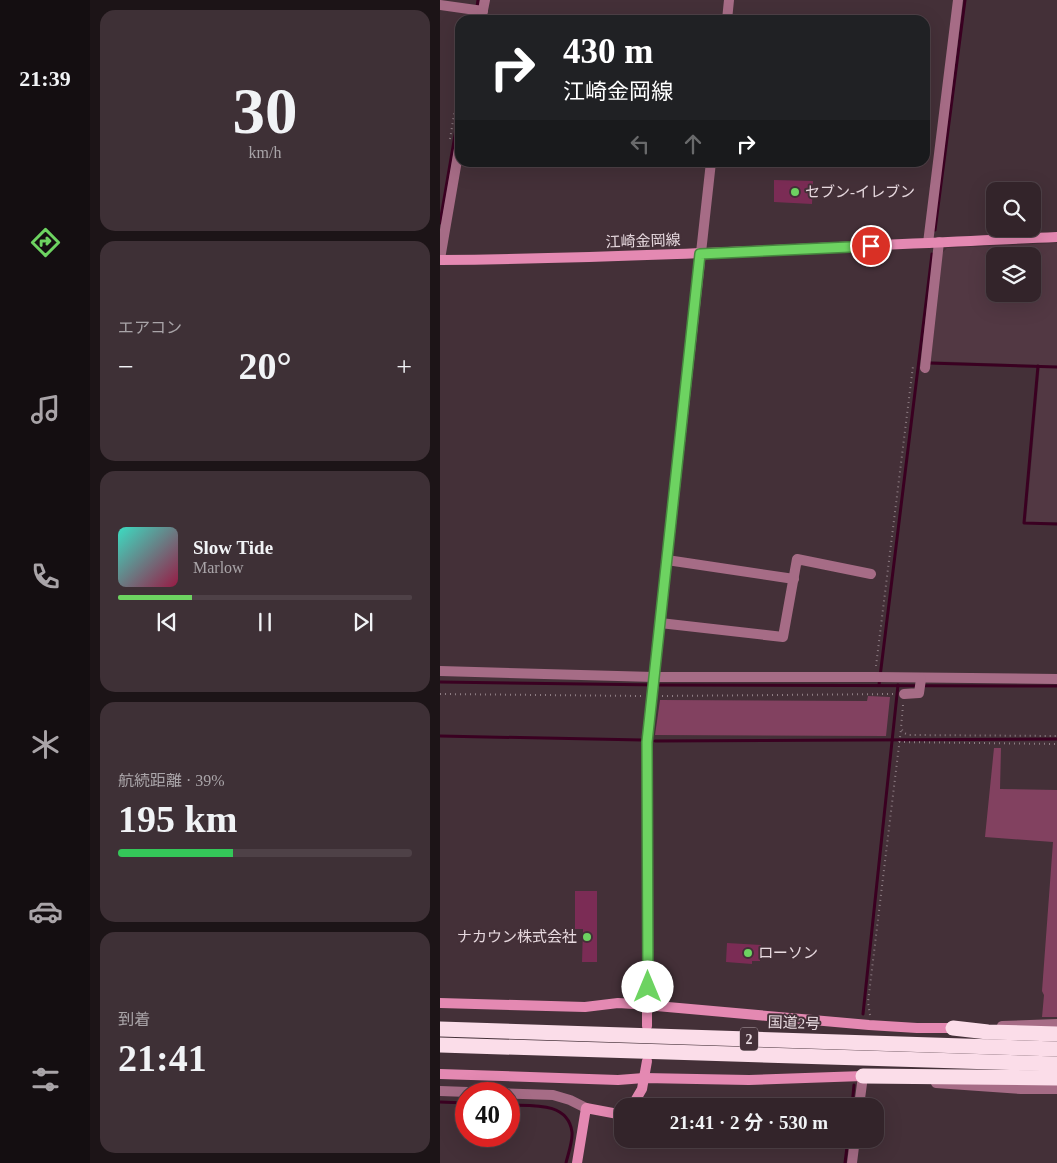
<!DOCTYPE html>
<html lang="ja">
<head>
<meta charset="utf-8">
<style>
  :root { --surface:#33242a; --page:#3e3036; --text:#f1f3f6; --muted:#a9a4a8; --line:#4e4147; --accent:#6dd361 }
  body { margin:0; font-family:"Times New Roman","Noto Sans JP",serif; background:var(--page); color:var(--text); height:100vh; display:flex; flex-direction:column; font-size:19px; white-space:nowrap }
  * { box-sizing:border-box; margin:0 }
  p { font-size:16px; color:var(--muted) }
  .icon { flex:none; width:28px; height:28px; fill:none; stroke:currentColor; stroke-width:2; stroke-linecap:round; stroke-linejoin:round }
  .map { position:relative; flex:1; overflow:hidden }
  .sheet { display:flex; flex-direction:column; gap:10px; padding:10px; background:#1c1417; width:350px }
  .sheet>* { flex:none }
  .top-card { position:absolute; left:15px; top:15px; width:475px; height:152px; border-radius:15px; box-shadow:0 5px 20px #0002,0 0 0 1px var(--line); background:#202124; color:#fff; overflow:hidden }
  .fabs { position:absolute; left:546px; top:182px; display:grid; gap:10px }
  .fabs a { display:grid; place-items:center; width:55px; height:55px; border-radius:10px; background:var(--surface); box-shadow:0 5px 20px #0002,0 0 0 1px var(--line); font-size:25px }
  .speed { position:absolute; left:15px; top:1082px; display:flex; gap:10px; font-size:25px; font-weight:700; text-align:center }
  .speed>* { display:grid; place-content:center; width:65px; height:65px; border-radius:50%; background:var(--surface); box-shadow:0 5px 20px #0002,0 0 0 1px var(--line); line-height:1 }
  .speed .limit { border:8px solid #d22; background:#fff; color:#111 }
  .pin { position:absolute; display:grid; place-items:center; width:42px; height:42px; color:#fff; margin:-21px; border:2px solid #fff; border-radius:50%; box-shadow:0 1px 5px #0007 }
  .me { position:absolute; width:55px; margin:-28px; rotate:0deg; stroke-linejoin:round; filter:drop-shadow(0 0 4px #0008) }
  .turn { display:flex; align-items:center; gap:18px; height:105px; padding:0 25px; font-size:22px }
  .turn .icon { width:65px; height:65px; stroke-width:2.5 }
  .turn b { display:block; font-size:35px; line-height:42px }
  .lanes { display:flex; align-items:center; height:48px; padding:0 25px; background:#0003; justify-content:center; gap:25px; direction:ltr }
  .lanes .off { opacity:.35 }
  .big { font-size:38px; font-weight:700; line-height:1.1 }
  .sheet .card { flex:1; display:flex; flex-direction:column; justify-content:center; gap:8px; min-width:0; padding:0 18px; border-radius:15px; background:var(--page) }
  .sheet .dial { align-items:center; gap:0 }
  .dial b { font-size:65px; line-height:1 }
  .song { display:flex; align-items:center; gap:15px }
  .cover { width:60px; height:60px; border-radius:8px; background:linear-gradient(135deg,hsl(170 70% 55%),hsl(340 70% 35%)) }
  .played { height:5px; border-radius:2px; background:linear-gradient(90deg,var(--accent) 25%,var(--line) 25%) }
  .keys { display:flex; justify-content:space-around; direction:ltr }
  .heat { display:flex; justify-content:space-between; align-items:center; font-size:28px; direction:ltr }
  .charge { height:8px; border-radius:4px; background:linear-gradient(90deg,#34c759 39%,var(--line) 0) }
  .trip { position:absolute; left:174px; top:1098px; width:270px; height:50px; border-radius:15px; background:var(--surface); box-shadow:0 5px 20px #0002,0 0 0 1px var(--line); font-weight:700; line-height:50px; text-align:center }
  main { display:flex; flex:1; min-height:0 }
  .tabs { display:flex; flex-direction:column; width:90px; justify-content:space-around; align-items:center; background:#140e11; color:var(--muted) }
  .tabs .icon { width:35px; height:35px }
  .tabs .active { color:var(--accent) }
  .tabs b { font-size:22px; color:var(--text) }
  .map>svg:first-child { display:block }
  .built { fill:#523843; fill-rule:evenodd }
  .green { fill:#824160 }
  .lines { fill:none; stroke-linecap:round; stroke-linejoin:round }
  .stream { stroke:#3a0021; stroke-width:3 }
  .building { fill:#7b2c55 }
  .path { stroke:#8d7c83; stroke-width:2; stroke-dasharray:1 4; stroke-linecap:butt }
  .street { stroke:#a66c86; stroke-width:10 }
  .secondary { stroke:#e489b2; stroke-width:10 }
  .highway { stroke:#fbdde9; stroke-width:15 }
  .route-casing { stroke:#47893f; stroke-width:12 }
  .route { stroke:#6dd361; stroke-width:9 }
  .poi-dot { fill:#6dd361; stroke:#443038; stroke-width:2 }
  .labels { text-anchor:middle; dominant-baseline:central; stroke-width:4; stroke-linejoin:round; paint-order:stroke }
  .shield { fill:#443038; stroke:#b6a6ad; stroke-width:1 }
  .shield-label { font-size:14px; font-weight:bold; fill:#e7d9df }
  .poi-label { font-size:15px; fill:#e7d9df; stroke:#443038; text-anchor:start }
  .street-label { font-size:15px; fill:#e7d9df; stroke:#443038 }
</style>
</head>
<body>
<main>
<nav class="tabs">
<b>21:39</b>
<svg class="icon active" aria-label="directions" viewBox="0 0 24 24"><path d="M12 3l9 9-9 9-9-9zM9 14v-3h6M13 9l2 2-2 2"/></svg>
<svg class="icon" aria-label="music" viewBox="0 0 24 24"><path d="M9 18V5l10-2v13"/><circle cx="6" cy="18" r="3"/><circle cx="16" cy="16" r="3"/></svg>
<svg class="icon" aria-label="phone" viewBox="0 0 24 24"><path d="M5 4h4l2 5-3 2q2 4 5 5l2-3 5 2v4C11 20 4 13 5 4z"/></svg>
<svg class="icon" aria-label="climate" viewBox="0 0 24 24"><path d="M12 3v18M4 7l16 10M4 17L20 7"/></svg>
<svg class="icon" aria-label="car" viewBox="0 0 24 24"><path d="M5 17H2v-5l4-1 3-4h7l3 4 3 1v5h-3M9 17h6M6 11h13"/><circle cx="7" cy="17" r="2"/><circle cx="17" cy="17" r="2"/></svg>
<svg class="icon" aria-label="filters" viewBox="0 0 24 24"><path d="M4 7h16M4 17h16"/><circle cx="9" cy="7" r="2"/><circle cx="15" cy="17" r="2"/></svg>
</nav>
<section class="sheet">
<div class="card dial"><b>30</b><p>km/h</p></div>
<div class="card"><p>エアコン</p>
<div class="heat"><a>−</a><b class="big">20°</b><a>+</a></div>
</div>
<div class="card">
<div class="song"><i class="cover"></i><div><b>Slow Tide</b><p>Marlow</p></div></div>
<div class="played"></div>
<div class="keys"><svg class="icon" aria-label="previous" viewBox="0 0 24 24"><path d="M18 5L8 12l10 7zM5 5v14"/></svg><svg class="icon" aria-label="pause" viewBox="0 0 24 24"><path d="M8 5v14M16 5v14"/></svg><svg class="icon" aria-label="next" viewBox="0 0 24 24"><path d="M6 5l10 7-10 7zM19 5v14"/></svg></div>
</div>
<div class="card"><p>航続距離 · 39%</p><b class="big">195 km</b><div class="charge"></div></div>
<div class="card"><p>到着</p><b class="big">21:41</b></div>
</section>
<div class="map">
<svg width="617" height="1163" viewBox="0 0 617 1163">
  <rect width="100%" height="100%" fill="#443038"/>
  <path class="built" d="M617,243v279h-31l14,-157 -112,-4 14,-108 5,-5zM555,256h37v38h-37z"/>
  <g class="green">
    <polygon points="428,696 450,697 446,736 215,735 220,700 427,701"/>
    <polygon points="554,748 561,748 560,789 617,790 617,1017 602,1017 604,995 602,991 613,842 545,837"/>
  </g>
  <g class="lines">
    <g class="stream">
      <polyline points="35,20 38,0"/>
      <polyline points="0,223 20,106"/>
      <polyline points="495,230 525,0"/>
      <polyline points="488,363 617,367"/>
      <polyline points="598,366 584,523 617,524"/>
      <polyline points="0,682 221,685 617,686"/>
      <polyline points="439,685 492,254"/>
      <polyline points="0,736 202,740"/>
      <polyline points="215,741 617,739"/>
      <polyline points="423,1014 458,685"/>
      <polyline points="0,1102 26,1103"/>
      <path d="M69,1105c21,1 59,-4 63,27 1,9 -4,22 -6,31"/>
      <polyline points="412,1106 414,1085"/>
      <polyline points="405,1163 408,1139"/>
    </g>
  </g>
  <g class="building">
    <polygon points="334,180 373,181 372,204 334,202"/>
    <polygon points="135,891 157,891 157,962 142,962 143,929 135,929"/>
    <polygon points="287,943 321,945 320,961 312,961 312,964 286,962"/>
  </g>
  <g class="lines">
    <g class="path">
      <polyline points="10,139 20,79"/>
      <polyline points="436,666 473,366"/>
      <polyline points="0,694 203,696"/>
      <polyline points="222,696 453,694"/>
      <polyline points="463,705 461,728 464,733 469,735 617,736"/>
      <polyline points="459,742 617,744"/>
      <polyline points="430,1015 428,1002 461,729"/>
    </g>
    <g class="street">
      <polyline points="0,5 43,11"/>
      <polyline points="41,20 45,0"/>
      <polyline points="287,20 289,0"/>
      <polyline points="488,243 518,0"/>
      <polyline points="0,259 20,143"/>
      <polyline points="485,368 499,242"/>
      <polyline points="227,560 354,579"/>
      <polyline points="220,623 343,637 357,559 431,574"/>
      <polyline points="0,671 214,677 435,677 617,679"/>
      <polyline points="464,694 479,693 481,679"/>
      <polyline points="212,696 271,162"/>
      <polyline points="562,1026 617,1024"/>
      <polyline points="496,1083 581,1089 617,1089"/>
      <polyline points="0,1091 113,1095 130,1100 146,1108"/>
      <polyline points="419,1106 423,1076 429,1077"/>
      <polyline points="412,1163 415,1139"/>
    </g>
    <g class="secondary">
      <path d="M0,260c206,-2 411,-14 617,-23"/>
      <polyline points="0,1003 145,1007 178,1003 194,1004 429,1025 477,1028 513,1028"/>
      <polyline points="207,1026 207,742 212,696"/>
      <polyline points="0,1074 178,1080 204,1078 309,1080 423,1076"/>
      <polyline points="192,1106 202,1089 207,1061"/>
      <polyline points="137,1163 146,1108 178,1114 182,1112"/>
    </g>
    <g class="highway">
      <polyline points="513,1028 548,1032 617,1034"/>
      <polyline points="0,1029 617,1049"/>
      <polyline points="0,1045 617,1064"/>
      <polyline points="423,1076 617,1078"/>
    </g>
  </g>
  <g class="lines">
    <defs>
      <polyline id="route" points="208,987 207,742 260,254 431,246"/>
    </defs>
    <use href="#route" class="route-casing"/>
    <use href="#route" class="route"/>
  </g>
  <g class="poi-dot">
    <circle cx="355" cy="192" r="5"/>
    <circle cx="147" cy="937" r="5"/>
    <circle cx="308" cy="953" r="5"/>
  </g>
  <g class="labels">
    <rect class="shield" x="300" y="1027.5" width="18" height="23" rx="4"/>
    <g class="shield-label">
      <text x="309" y="1039">2</text>
    </g>
    <g class="poi-label">
      <text x="365" y="192">セブン-イレブン</text>
      <text x="137" y="937" text-anchor="end">ナカウン株式会社</text>
      <text x="318" y="953">ローソン</text>
    </g>
    <g class="street-label">
      <text transform="translate(203 241) rotate(-2)">江崎金岡線</text>
      <text transform="translate(354 1023) rotate(2)">国道2号</text>
    </g>
  </g>
</svg>
<div class="fabs">
<a><svg class="icon" aria-label="search" viewBox="0 0 24 24"><circle cx="10" cy="10" r="6"/><path d="M15 15l6 6"/></svg></a>
<a><svg class="icon" aria-label="layers" viewBox="0 0 24 24"><path d="M12 4l9 5-9 5-9-5zM3 14l9 5 9-5"/></svg></a>
</div>
<div class="speed"><div class="limit">40</div></div>
<div class="pin" style="left:431px;top:246px;background:#d93025"><svg class="icon" aria-label="arrive" viewBox="0 0 24 24"><path d="M6 21V4h12l-3 4 3 4H6"/></svg></div>
<svg class="me" style="left:208px;top:987px" viewBox="-20 -20 40 40"><circle r="19" fill="#fff"/><path d="M0-13L10 11 0 6-10 11z" fill="#6dd361"/></svg>
<div class="trip">21:41 · 2 分 · 530 m</div>
<div class="top-card">
<div class="turn"><svg class="icon" aria-label="right" viewBox="0 0 24 24"><path d="M7 20v-9h11M14 6l5 5-5 5"/></svg><div><b>430 m</b>江崎金岡線</div></div>
<div class="lanes"><svg class="icon off" aria-label="left" viewBox="0 0 24 24"><path d="M17 20v-9H6M10 6l-5 5 5 5"/></svg><svg class="icon off" aria-label="ahead" viewBox="0 0 24 24"><path d="M12 20V5M6 11l6-6 6 6"/></svg><svg class="icon" aria-label="right" viewBox="0 0 24 24"><path d="M7 20v-9h11M14 6l5 5-5 5"/></svg></div>
</div>
</div>
</main>
</body>
</html>
